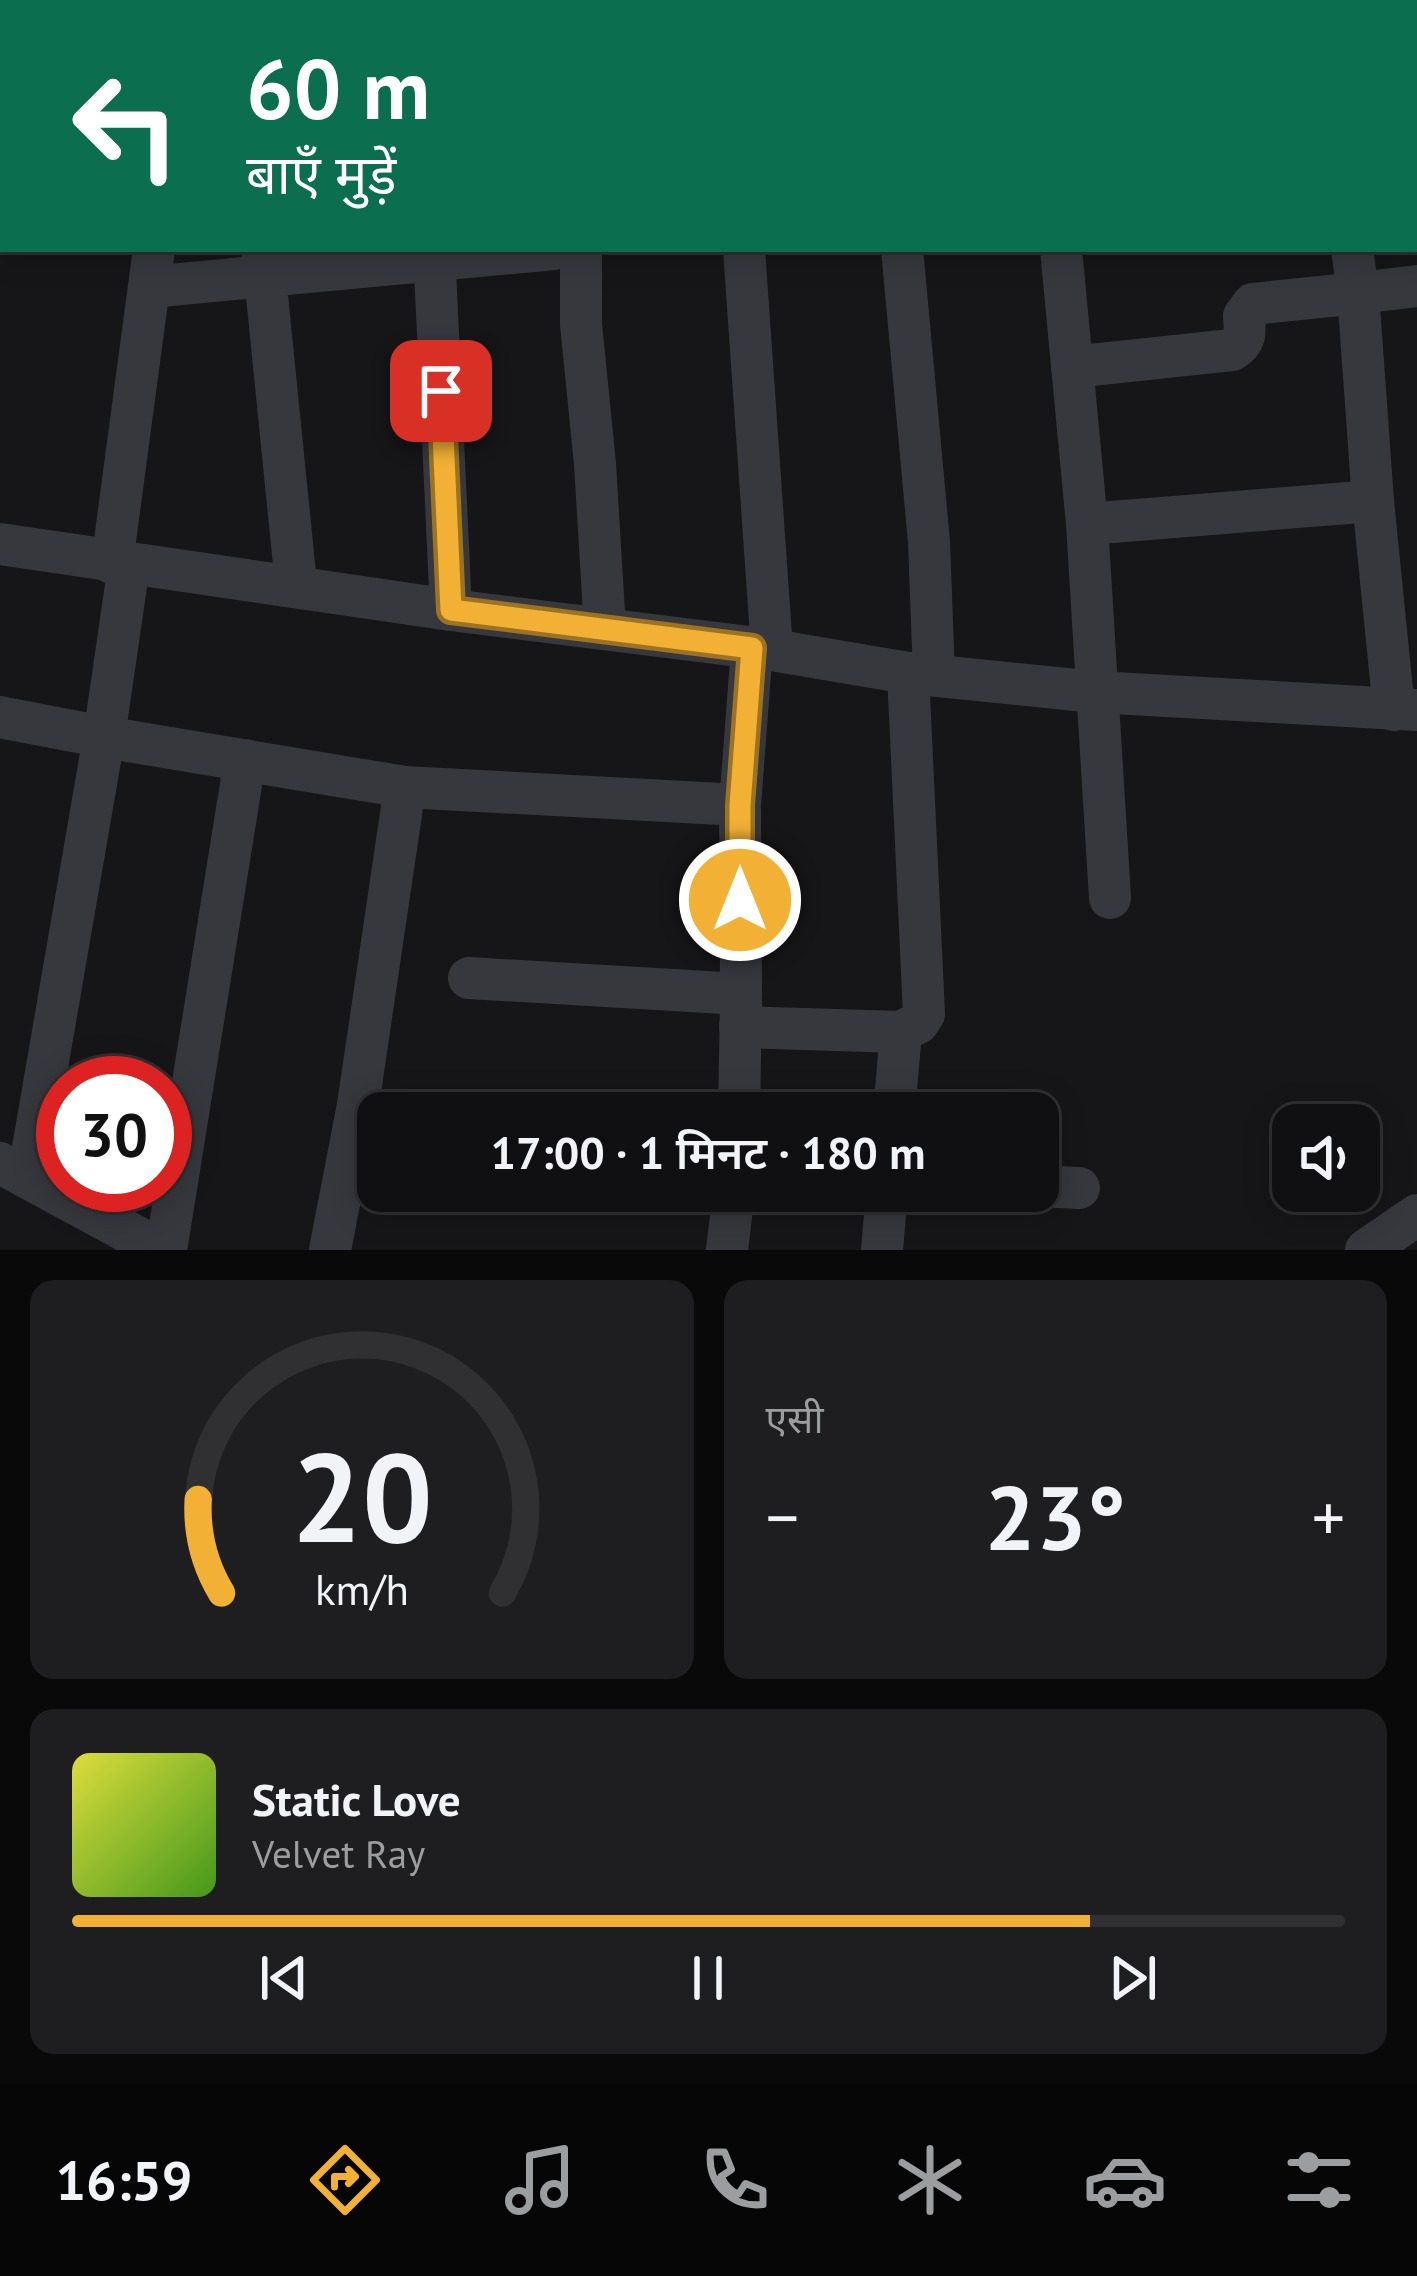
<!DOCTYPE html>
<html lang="hi">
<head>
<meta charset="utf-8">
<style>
  :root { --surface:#101012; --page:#1e1e20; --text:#f1f3f6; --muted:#9c9d9f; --line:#303032; --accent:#f2b134 }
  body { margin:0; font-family:"PT Sans","Noto Sans Devanagari",sans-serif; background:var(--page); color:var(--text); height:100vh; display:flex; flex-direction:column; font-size:45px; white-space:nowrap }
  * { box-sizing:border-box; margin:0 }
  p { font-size:39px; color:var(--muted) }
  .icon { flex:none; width:66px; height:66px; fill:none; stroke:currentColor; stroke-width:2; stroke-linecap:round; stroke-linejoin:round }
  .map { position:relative; height:1250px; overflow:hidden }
  .side { display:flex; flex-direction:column; gap:30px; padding:30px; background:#09090a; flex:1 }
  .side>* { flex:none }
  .guide { position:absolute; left:0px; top:0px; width:1419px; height:252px; box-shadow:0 6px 30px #0003,0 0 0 3px var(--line); background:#0b6e4f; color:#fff; overflow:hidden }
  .fabs { position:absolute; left:1272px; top:1104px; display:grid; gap:24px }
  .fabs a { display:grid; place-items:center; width:108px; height:108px; border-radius:24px; background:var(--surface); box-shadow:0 6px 30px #0003,0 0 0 3px var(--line); font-size:60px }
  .speed { position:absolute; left:36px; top:1056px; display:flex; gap:24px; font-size:60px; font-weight:700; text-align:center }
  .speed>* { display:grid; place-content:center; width:156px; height:156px; border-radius:50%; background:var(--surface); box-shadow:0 6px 30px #0003,0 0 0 3px var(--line); line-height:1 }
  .speed .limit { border:18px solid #d22; background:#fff; color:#111 }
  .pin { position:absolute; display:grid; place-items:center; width:102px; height:102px; color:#fff; margin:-51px; border-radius:24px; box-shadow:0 6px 18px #0006 }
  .me { position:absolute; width:132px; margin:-66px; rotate:0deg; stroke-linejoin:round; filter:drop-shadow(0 0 9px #0008) }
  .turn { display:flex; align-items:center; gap:42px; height:252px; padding:0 48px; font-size:54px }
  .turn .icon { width:156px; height:156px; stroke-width:2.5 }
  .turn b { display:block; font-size:84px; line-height:102px }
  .big { font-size:90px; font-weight:600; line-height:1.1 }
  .side .card { flex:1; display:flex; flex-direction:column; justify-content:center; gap:18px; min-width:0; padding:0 42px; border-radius:24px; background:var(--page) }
  .side .dial { align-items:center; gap:0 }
  .dial svg { height:312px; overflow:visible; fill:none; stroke:var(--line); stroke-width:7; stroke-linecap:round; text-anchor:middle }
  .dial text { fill:var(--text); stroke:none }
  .song { display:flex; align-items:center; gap:36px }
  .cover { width:144px; height:144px; border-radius:18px; background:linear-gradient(135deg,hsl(60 70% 55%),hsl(100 70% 35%)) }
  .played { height:12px; border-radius:6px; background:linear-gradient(90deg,var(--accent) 80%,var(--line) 80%) }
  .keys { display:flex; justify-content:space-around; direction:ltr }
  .heat { display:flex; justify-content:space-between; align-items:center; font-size:66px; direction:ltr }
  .side .tiles { flex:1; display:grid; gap:30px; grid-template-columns:1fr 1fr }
  .card:last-child { grid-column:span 2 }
  .trip { position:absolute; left:357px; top:1092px; width:702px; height:120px; border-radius:24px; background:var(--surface); box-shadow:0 6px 30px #0003,0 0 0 3px var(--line); font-weight:600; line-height:120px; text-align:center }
  .tabs { display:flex; height:192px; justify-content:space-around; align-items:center; background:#060607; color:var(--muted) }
  .tabs .icon { width:84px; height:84px }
  .tabs .on { color:var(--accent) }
  .tabs b { font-size:54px; color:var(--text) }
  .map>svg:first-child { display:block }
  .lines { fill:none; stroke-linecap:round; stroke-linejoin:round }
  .minor { stroke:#37383d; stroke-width:42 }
  .route-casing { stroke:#9d7322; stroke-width:30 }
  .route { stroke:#f2b134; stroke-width:21 }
</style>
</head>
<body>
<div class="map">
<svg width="1417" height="1250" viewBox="0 0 1417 1250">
  <rect width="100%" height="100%" fill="#161618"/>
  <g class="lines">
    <g class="minor">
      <polyline points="412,0 412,3"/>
      <polyline points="568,0 568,3"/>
      <polyline points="727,0 727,3"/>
      <polyline points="885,0 885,3"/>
      <polyline points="1153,0 1153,3"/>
      <polyline points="1315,0 1316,3"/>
      <polyline points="0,3 3,4"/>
      <polyline points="190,3 190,0"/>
      <polyline points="0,157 3,142"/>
      <polyline points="434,249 451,610"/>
      <polyline points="581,249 581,324 595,464 605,629"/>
      <polyline points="902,249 929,542 934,675"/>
      <polyline points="1061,249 1087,524 1110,898"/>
      <polyline points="150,287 265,276 262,249"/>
      <path d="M1072,367l160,-17c15,-9 13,-18 12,-34l9,-12 105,-11 -6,-44"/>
      <polyline points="1087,524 1373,501"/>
      <polyline points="0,544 451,610 772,650 744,249"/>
      <polyline points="112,563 154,249"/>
      <polyline points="296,584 265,276 554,249"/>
      <polyline points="908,673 1096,692 1417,710"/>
      <polyline points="1394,710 1373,501 1358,293 1417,286"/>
      <polyline points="0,717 104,737 129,565"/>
      <polyline points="469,978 741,994 740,805"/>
      <polyline points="740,1027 901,1032 918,1023 924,1014 908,673 772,650"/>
      <polyline points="739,1113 741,1001"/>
      <polyline points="894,1113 901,1032"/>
      <polyline points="0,1163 161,1250"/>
      <polyline points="28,1177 104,737 405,787 740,805 752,648"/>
      <polyline points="1038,1186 1079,1188"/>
      <polyline points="166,1250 245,760"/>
      <polyline points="330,1250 358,1105 405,787"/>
      <polyline points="727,1250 734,1191"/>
      <polyline points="882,1250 887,1191"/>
      <polyline points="1366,1250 1417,1215"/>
    </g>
  </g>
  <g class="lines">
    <defs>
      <polyline id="route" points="441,391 451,610 752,648 740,805 740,900"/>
    </defs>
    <use href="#route" class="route-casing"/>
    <use href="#route" class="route"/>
  </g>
</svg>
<div class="fabs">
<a><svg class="icon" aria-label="sound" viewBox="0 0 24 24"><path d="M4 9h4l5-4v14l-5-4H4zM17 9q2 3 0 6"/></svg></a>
</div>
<div class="speed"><div class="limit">30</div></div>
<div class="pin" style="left:441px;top:391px;background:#d93025"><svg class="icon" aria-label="arrive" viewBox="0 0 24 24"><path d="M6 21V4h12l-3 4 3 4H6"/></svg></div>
<svg class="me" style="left:740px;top:900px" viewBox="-20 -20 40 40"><circle r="17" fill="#f2b134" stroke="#fff" stroke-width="3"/><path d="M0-11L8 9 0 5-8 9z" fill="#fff"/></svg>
<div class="trip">17:00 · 1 मिनट · 180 m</div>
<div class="guide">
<div class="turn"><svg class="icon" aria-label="left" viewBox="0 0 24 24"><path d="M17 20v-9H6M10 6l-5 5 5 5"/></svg><div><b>60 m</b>बाएँ मुड़ें</div></div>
</div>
</div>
<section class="side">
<div class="tiles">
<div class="card dial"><svg viewBox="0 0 100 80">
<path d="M14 69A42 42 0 1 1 86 69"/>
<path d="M14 69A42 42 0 0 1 8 45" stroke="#f2b134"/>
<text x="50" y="56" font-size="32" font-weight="700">20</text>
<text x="50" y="72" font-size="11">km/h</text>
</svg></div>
<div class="card"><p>एसी</p>
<div class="heat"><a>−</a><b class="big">23°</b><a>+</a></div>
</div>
<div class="card">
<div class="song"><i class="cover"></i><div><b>Static Love</b><p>Velvet Ray</p></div></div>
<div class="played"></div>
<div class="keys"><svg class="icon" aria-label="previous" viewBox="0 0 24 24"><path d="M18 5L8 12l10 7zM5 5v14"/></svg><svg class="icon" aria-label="pause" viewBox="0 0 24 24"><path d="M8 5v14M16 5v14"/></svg><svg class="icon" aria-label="next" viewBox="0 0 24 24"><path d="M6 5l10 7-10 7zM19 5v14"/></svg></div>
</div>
</div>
</section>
<nav class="tabs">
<b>16:59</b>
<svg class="icon on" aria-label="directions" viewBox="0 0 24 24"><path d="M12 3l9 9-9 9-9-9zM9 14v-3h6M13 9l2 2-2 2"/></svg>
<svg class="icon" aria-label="music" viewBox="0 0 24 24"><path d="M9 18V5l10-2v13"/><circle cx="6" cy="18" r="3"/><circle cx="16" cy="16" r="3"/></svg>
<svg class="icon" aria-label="phone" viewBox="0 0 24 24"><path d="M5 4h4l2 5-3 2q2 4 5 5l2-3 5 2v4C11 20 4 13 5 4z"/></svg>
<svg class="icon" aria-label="climate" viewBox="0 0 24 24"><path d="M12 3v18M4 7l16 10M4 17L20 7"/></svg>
<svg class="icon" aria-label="car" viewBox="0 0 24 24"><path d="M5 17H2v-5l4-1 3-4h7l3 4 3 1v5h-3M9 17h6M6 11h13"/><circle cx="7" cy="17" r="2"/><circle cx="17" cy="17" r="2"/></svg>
<svg class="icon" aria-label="filters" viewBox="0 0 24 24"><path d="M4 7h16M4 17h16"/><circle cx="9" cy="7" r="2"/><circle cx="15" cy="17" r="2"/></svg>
</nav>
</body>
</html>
